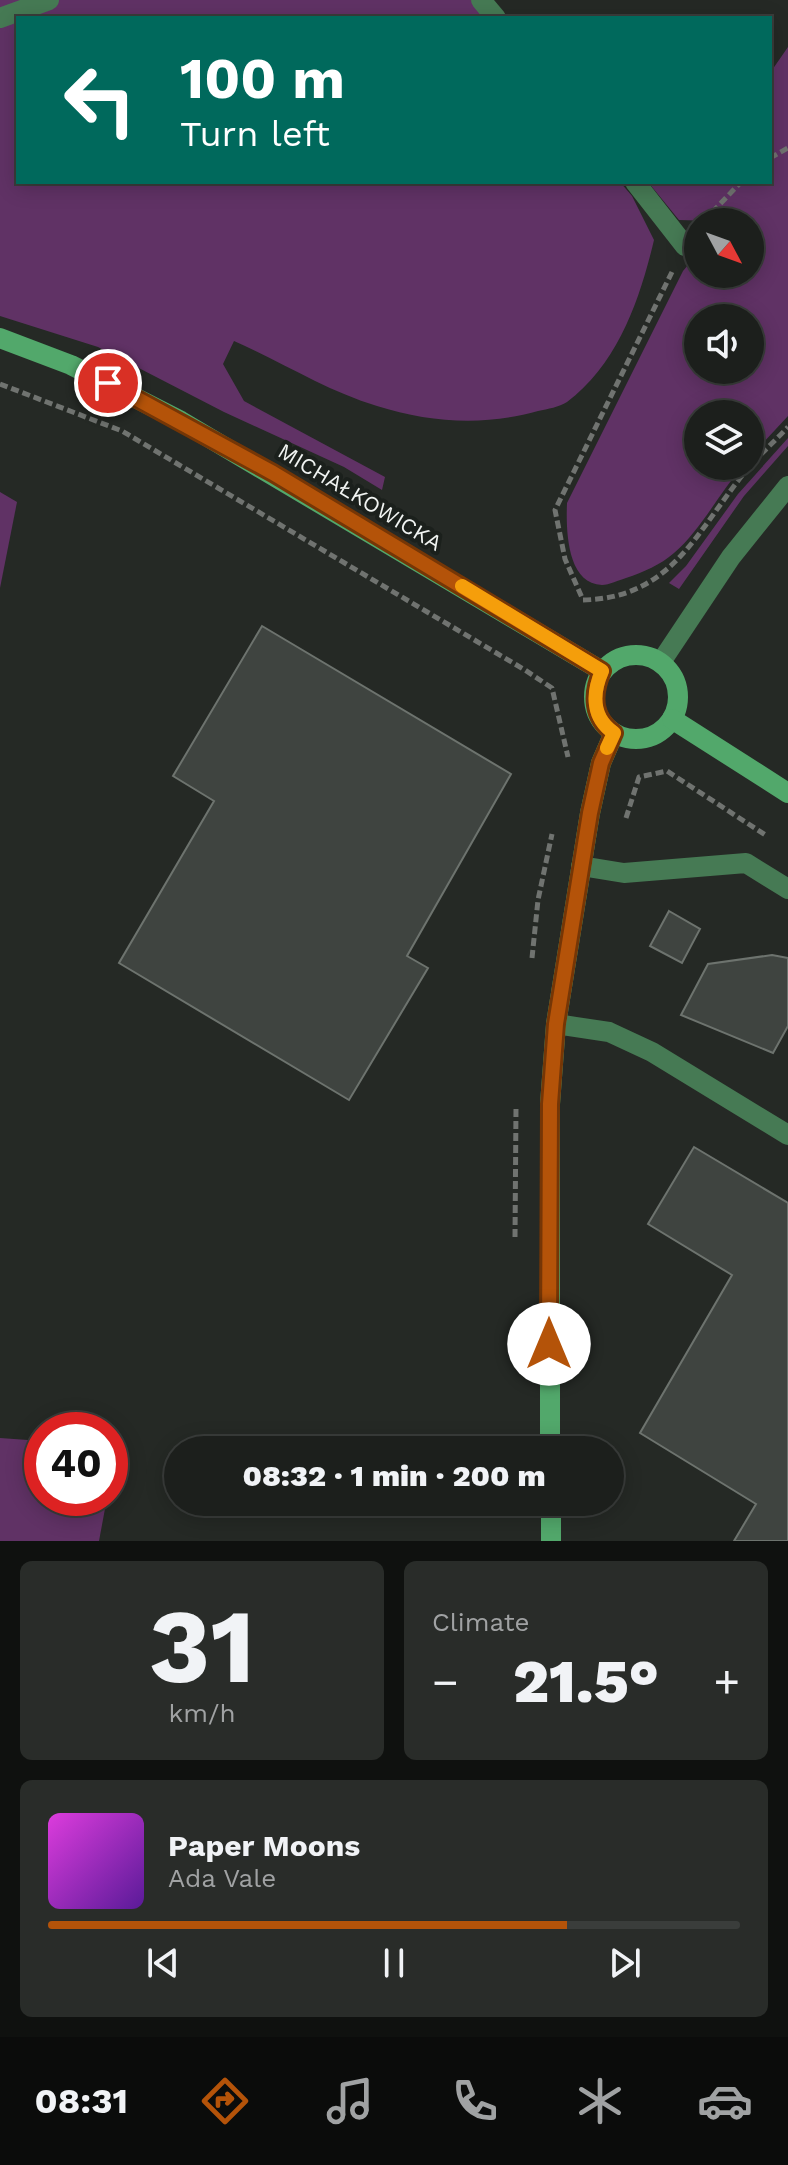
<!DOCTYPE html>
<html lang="en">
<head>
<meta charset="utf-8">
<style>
  :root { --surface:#1c1f1c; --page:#292c29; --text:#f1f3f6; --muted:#a0a2a3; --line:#3a3d3b; --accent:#b45309 }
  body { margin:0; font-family:"Work Sans",sans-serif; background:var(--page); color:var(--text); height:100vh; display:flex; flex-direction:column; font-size:30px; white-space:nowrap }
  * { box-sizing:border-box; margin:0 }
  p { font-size:26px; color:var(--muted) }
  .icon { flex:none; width:44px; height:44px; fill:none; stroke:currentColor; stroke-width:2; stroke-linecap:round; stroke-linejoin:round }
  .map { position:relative; height:1541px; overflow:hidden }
  .side { display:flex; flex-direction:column; gap:20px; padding:20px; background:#0f110f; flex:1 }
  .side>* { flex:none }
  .banner { position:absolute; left:16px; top:16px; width:756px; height:168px; border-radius:0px; box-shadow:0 4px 20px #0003,0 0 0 2px var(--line); background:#00695c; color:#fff; overflow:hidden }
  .needle { width:52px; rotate:131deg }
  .tools { position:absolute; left:684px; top:208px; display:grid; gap:16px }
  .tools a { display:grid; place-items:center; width:80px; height:80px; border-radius:50%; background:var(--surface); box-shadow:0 4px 20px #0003,0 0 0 2px var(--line); font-size:40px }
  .speed { position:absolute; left:24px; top:1412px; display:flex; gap:16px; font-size:40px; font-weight:700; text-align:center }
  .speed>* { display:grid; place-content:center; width:104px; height:104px; border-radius:50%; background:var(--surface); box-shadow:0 4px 20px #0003,0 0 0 2px var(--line); line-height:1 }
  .speed .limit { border:12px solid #d22; background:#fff; color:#111 }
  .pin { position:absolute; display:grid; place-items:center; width:68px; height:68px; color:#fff; margin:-34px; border:4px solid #fff; border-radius:50%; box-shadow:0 2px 8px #0007 }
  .me { position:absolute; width:88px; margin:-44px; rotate:0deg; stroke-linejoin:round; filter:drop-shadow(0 0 6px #0008) }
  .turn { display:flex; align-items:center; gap:28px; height:168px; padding:0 32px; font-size:36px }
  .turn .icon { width:104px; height:104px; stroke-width:2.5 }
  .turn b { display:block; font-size:56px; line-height:68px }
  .big { font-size:60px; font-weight:800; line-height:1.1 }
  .side .card { flex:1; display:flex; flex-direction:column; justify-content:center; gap:12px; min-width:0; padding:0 28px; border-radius:12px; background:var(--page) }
  .side .dial { align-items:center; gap:0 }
  .dial b { font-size:104px; line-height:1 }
  .song { display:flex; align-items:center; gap:24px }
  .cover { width:96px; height:96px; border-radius:12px; background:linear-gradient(135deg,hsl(300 70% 55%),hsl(270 70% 35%)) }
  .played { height:8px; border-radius:4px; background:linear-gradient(90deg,var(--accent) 75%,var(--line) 75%) }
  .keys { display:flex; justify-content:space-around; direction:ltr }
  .heat { display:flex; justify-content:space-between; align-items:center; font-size:44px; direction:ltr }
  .side .tiles { flex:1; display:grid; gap:20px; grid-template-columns:1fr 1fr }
  .card:last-child { grid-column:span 2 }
  .trip { position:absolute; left:164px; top:1436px; width:460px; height:80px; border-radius:40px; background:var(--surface); box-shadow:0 4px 20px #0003,0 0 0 2px var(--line); font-weight:800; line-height:80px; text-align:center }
  .tab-bar { display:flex; height:128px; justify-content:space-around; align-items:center; background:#0b0c0b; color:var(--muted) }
  .tab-bar .icon { width:56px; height:56px }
  .tab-bar .active { color:var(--accent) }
  .tab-bar b { font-size:36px; color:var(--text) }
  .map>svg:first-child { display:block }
  .green { fill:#603265; fill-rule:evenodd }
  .building { fill:#3f4440; stroke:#6d736e; stroke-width:2 }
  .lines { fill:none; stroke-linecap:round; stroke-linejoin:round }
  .path { stroke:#707370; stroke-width:5; stroke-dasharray:8 4; stroke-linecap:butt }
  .lane { stroke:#467a54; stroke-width:20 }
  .street { stroke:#467a54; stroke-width:20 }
  .secondary { stroke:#52a86b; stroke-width:20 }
  .route-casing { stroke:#753606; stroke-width:20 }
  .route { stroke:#b45309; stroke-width:14 }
  .slow { stroke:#f59e0b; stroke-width:14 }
  .labels { text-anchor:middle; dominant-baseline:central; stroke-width:8; stroke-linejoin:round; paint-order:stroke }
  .street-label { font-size:22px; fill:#f1f4f2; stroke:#1b201c }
</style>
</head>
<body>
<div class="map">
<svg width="788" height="1541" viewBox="0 0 788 1541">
  <rect width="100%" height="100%" fill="#252925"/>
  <g class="green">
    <path d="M0,0h471l14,18h-467v164h602l12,14 22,44c-14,59 -36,124 -87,162 -8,5 -19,7 -29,9 -52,15 -108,12 -161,-5 -50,-15 -95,-44 -143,-65l-11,23 21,37 141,76 -3,13 -38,-23 -120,-55 -126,-65 -98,-31z"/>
    <path d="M788,47v369l-38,41v-43h-52v52h45c-24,27 -42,64 -69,87 -14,12 -30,19 -48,25 -7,2 -17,7 -24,7 -36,-1 -36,-58 -35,-82l116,-232 15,-18v21h52v-52l-71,-2 -31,-38h122v-109zM698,318h52v52h-52z"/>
    <polygon points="788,438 788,446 744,496 679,589 669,583 686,566 738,494"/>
    <polygon points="0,492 17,502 0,588"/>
    <polygon points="0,1438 42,1441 42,1498 107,1498 99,1541 0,1541"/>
  </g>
  <g class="building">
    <polygon points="262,626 511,774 407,956 428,968 349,1100 119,963 214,801 173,776"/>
    <polygon points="669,911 700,929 682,963 650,946"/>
    <polygon points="772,955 788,958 788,1026 773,1053 681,1015 708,964"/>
    <polygon points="694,1147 788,1203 788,1541 734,1541 756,1504 640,1433 732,1275 648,1224"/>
  </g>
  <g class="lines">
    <g class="path">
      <polyline points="770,158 788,148"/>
      <polyline points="704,221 741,182"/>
      <path d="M672,272l-117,238 10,49 18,41c89,-2 113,-68 162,-128 13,-16 29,-30 43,-45"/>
      <polyline points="0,384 122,431 525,670 552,688 568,757"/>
      <polyline points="626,818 639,777 667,771 767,836"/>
      <polyline points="532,958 538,900 552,834"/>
      <polyline points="515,1237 516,1107"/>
    </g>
    <g class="lane">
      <polyline points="481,0 496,18"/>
      <polyline points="0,18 49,0"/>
      <polyline points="635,182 685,246"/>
      <polyline points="581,866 624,873 746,863 788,889"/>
      <polyline points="556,1024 609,1032 652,1052 788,1135"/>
    </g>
    <polyline class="street" points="661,662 731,557 788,486"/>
    <g class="secondary">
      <polyline points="0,338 71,365 181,421 602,671"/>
      <circle cx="636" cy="697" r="42"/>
      <polyline points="672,719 788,793"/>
      <polyline points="550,1450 550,1104 556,1024 590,813 601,763 614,733"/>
      <polyline points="551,1502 551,1541"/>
    </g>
  </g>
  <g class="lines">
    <defs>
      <path id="route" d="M108,383l165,90 329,198c-10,23 -10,47 12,62l-13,30 -11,50 -34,211 -6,80 -1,240"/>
    </defs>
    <use href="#route" class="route-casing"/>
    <use href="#route" class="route"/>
    <path class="slow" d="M462,586l140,85c-10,23 -10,47 12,62l-7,15"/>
  </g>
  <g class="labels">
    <g class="street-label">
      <text transform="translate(360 497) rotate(31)">MICHAŁKOWICKA</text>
    </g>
  </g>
</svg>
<div class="tools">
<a><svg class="needle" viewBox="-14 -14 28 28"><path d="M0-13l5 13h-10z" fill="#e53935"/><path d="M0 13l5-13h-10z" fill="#a0a2a3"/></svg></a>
<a><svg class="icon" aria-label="sound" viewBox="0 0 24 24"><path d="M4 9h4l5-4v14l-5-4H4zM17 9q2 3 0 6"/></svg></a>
<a><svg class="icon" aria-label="layers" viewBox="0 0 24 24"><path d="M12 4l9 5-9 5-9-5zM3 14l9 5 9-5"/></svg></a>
</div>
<div class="speed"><div class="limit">40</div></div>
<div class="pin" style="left:108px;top:383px;background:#d93025"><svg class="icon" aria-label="arrive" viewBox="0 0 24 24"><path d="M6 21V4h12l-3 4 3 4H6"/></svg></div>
<svg class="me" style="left:549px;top:1344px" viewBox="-20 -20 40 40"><circle r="19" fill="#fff"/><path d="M0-13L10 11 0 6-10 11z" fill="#b45309"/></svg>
<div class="trip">08:32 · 1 min · 200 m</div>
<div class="banner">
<div class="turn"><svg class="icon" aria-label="left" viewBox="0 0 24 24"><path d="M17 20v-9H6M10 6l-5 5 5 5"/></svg><div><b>100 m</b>Turn left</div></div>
</div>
</div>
<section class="side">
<div class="tiles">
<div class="card dial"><b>31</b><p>km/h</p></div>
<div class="card"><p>Climate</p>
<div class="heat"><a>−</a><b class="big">21.5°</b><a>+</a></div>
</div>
<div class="card">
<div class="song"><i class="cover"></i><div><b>Paper Moons</b><p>Ada Vale</p></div></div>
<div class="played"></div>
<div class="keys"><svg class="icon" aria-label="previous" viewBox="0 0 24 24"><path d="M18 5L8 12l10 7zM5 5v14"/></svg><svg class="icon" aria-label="pause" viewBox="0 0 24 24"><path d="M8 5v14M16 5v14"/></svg><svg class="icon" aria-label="next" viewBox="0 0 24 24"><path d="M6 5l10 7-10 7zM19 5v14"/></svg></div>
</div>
</div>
</section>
<nav class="tab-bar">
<b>08:31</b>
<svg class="icon active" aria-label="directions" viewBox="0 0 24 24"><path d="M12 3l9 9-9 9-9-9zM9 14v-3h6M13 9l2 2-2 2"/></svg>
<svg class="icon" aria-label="music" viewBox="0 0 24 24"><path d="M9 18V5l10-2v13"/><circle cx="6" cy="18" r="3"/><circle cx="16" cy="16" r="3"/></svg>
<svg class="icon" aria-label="phone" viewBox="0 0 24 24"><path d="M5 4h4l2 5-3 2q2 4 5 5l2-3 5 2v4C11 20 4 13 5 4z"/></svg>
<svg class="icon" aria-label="climate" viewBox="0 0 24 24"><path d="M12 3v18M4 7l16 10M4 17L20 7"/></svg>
<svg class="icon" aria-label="car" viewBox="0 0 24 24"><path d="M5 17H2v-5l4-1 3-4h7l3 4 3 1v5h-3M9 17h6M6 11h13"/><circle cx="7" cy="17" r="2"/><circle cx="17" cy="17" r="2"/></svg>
</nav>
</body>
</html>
